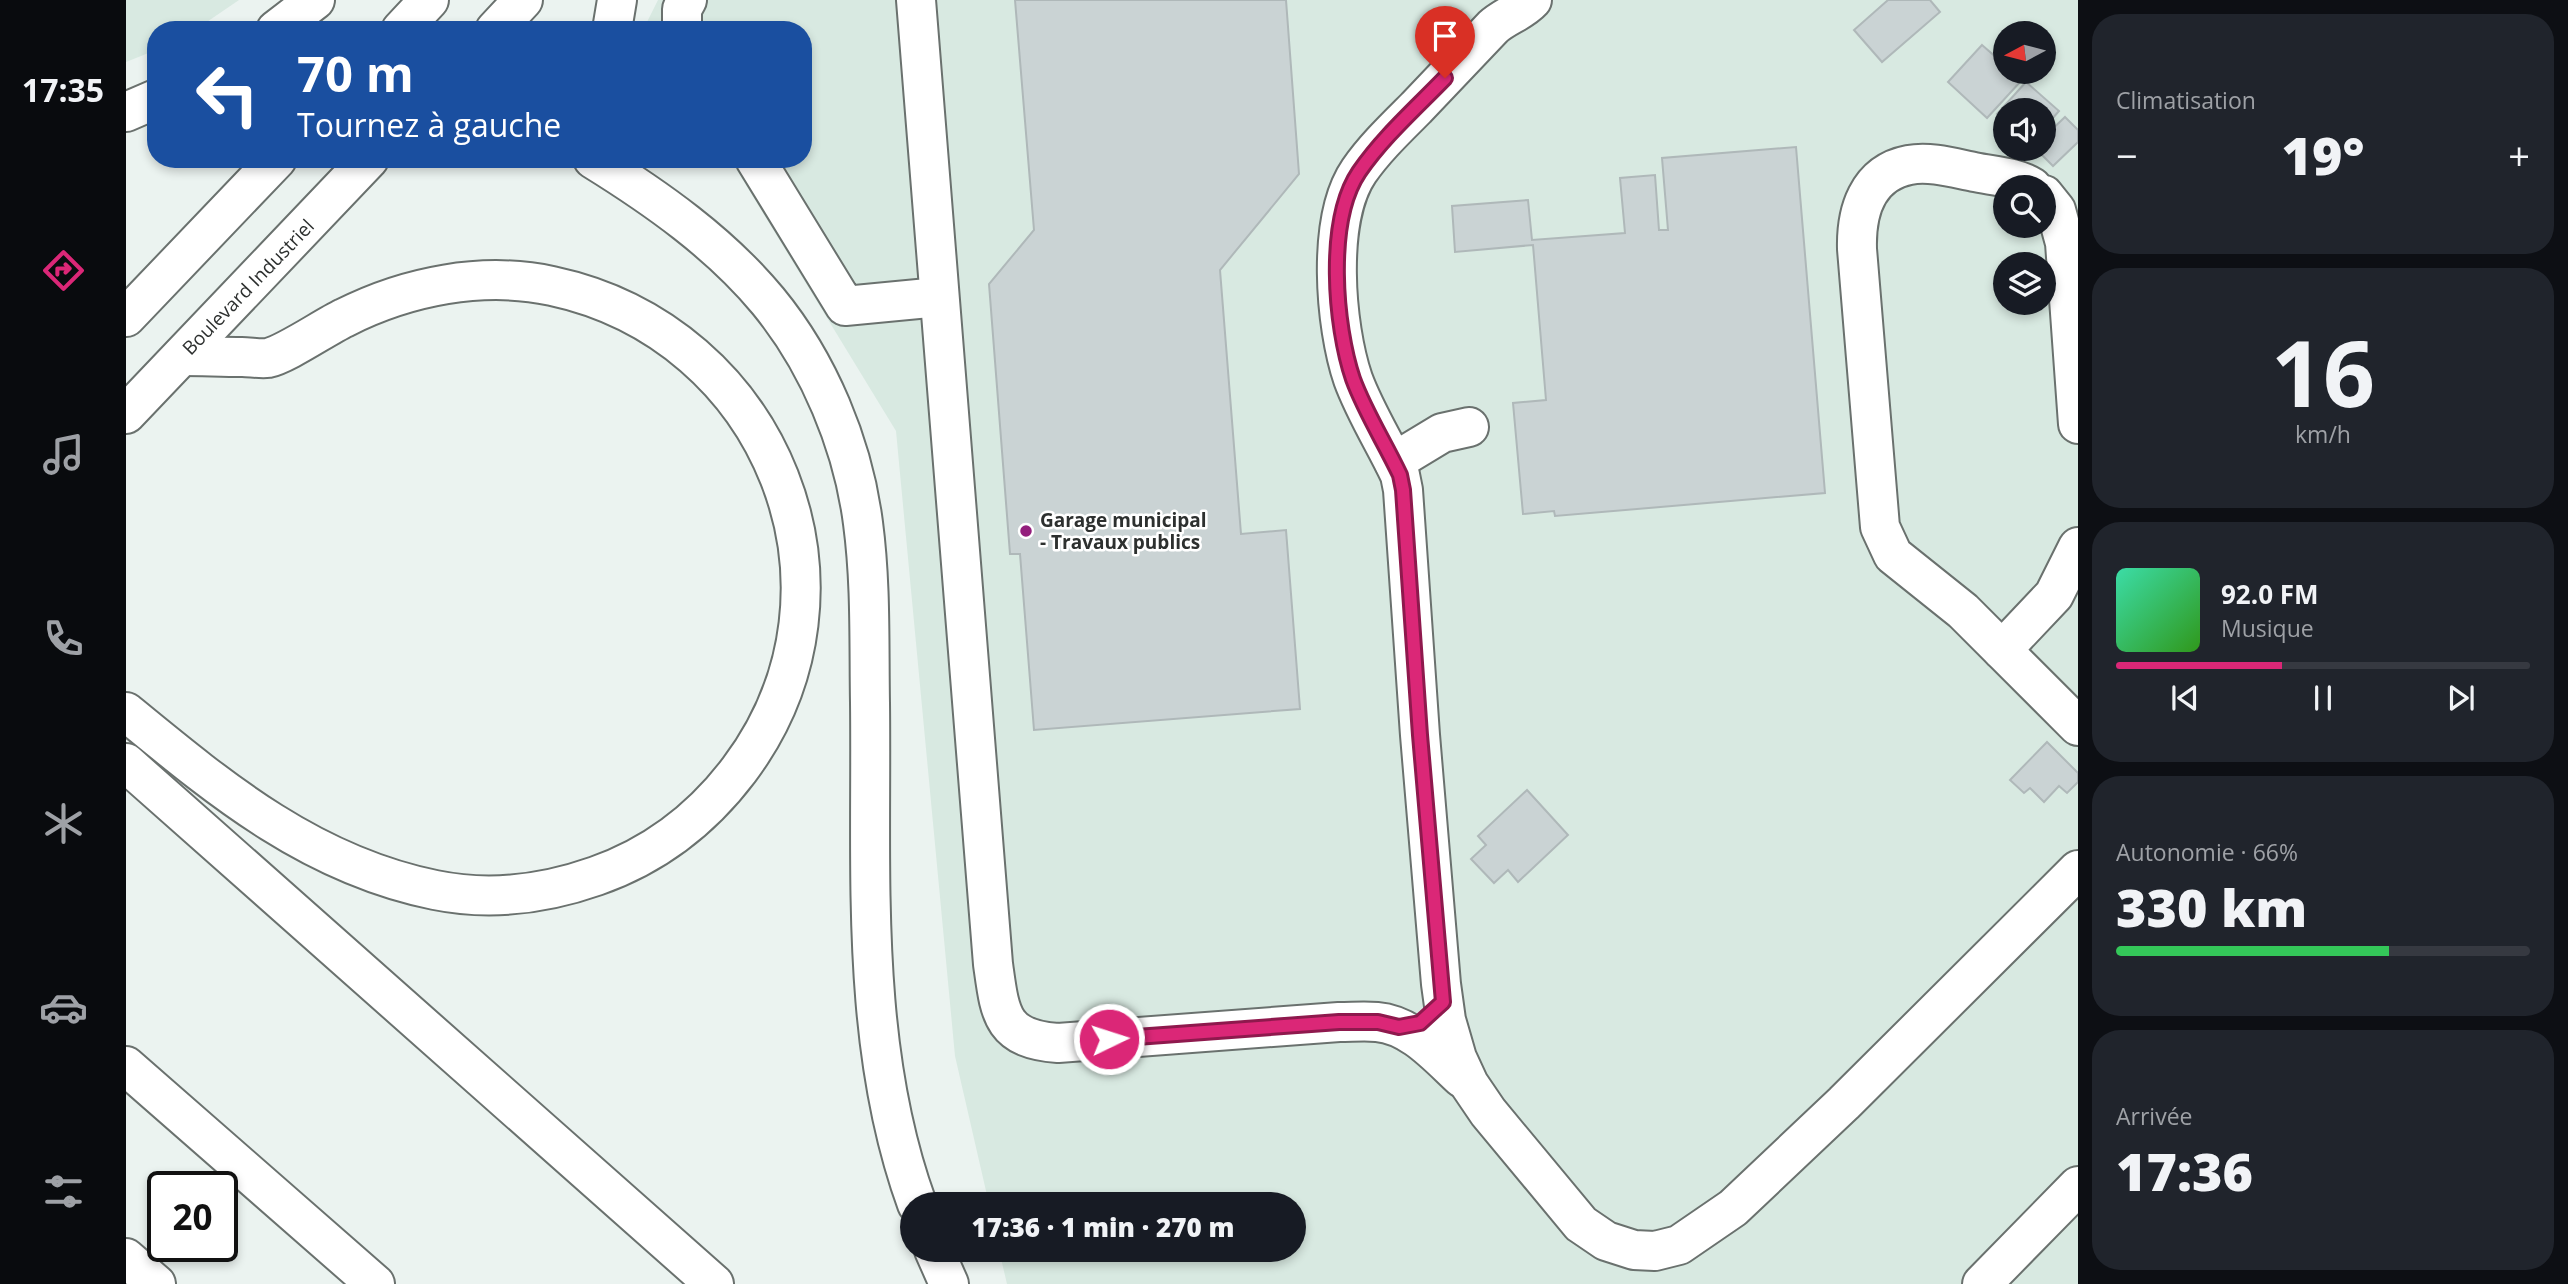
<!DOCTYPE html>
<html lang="fr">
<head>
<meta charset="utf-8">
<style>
  :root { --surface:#171b24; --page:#20242c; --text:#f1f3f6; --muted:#9ea1a6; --line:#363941; --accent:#db2777 }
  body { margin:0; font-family:"Open Sans",sans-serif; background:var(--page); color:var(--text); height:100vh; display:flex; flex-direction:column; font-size:26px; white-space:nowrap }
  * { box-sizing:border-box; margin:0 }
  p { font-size:23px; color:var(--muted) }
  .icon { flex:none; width:38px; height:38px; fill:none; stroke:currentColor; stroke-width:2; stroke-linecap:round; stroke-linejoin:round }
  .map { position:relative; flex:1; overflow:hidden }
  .sheet { display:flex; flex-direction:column; gap:14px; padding:14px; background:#0d0f14; width:490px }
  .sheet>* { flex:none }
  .top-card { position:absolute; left:21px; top:21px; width:665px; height:147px; border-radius:28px; box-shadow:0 4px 10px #0003; background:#1a4fa0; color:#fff; overflow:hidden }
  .needle { width:46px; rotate:263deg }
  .controls { position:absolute; left:1867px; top:21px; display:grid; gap:14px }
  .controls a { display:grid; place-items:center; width:63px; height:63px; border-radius:50%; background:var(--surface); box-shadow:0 4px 10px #0003; font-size:35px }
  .speed { position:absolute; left:21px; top:1171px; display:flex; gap:14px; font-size:35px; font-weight:700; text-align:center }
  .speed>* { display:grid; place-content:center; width:91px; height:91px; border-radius:50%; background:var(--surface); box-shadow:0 4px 10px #0003; line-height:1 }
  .speed .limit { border:4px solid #111; border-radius:10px; background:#fff; color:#111 }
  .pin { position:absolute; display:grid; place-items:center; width:60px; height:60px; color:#fff; margin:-72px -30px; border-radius:50% 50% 50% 0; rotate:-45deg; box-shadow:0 0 7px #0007 }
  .pin .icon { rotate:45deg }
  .me { position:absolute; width:77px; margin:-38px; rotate:86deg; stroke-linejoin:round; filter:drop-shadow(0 0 5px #0008) }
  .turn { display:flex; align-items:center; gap:24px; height:147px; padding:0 35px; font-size:32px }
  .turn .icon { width:91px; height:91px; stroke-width:2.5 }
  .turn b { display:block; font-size:49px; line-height:60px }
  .big { font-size:52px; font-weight:800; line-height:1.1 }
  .sheet .tile { flex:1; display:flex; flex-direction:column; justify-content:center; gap:10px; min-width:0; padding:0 24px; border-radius:28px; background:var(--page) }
  .sheet .dial { align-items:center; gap:0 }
  .dial b { font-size:91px; line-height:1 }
  .song { display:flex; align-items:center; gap:21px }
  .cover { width:84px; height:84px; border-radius:10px; background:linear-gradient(135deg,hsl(160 70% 55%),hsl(110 70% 35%)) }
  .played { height:7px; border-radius:4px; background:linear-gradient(90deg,var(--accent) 40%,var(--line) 40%) }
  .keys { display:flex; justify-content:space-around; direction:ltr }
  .heat { display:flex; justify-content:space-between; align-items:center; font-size:38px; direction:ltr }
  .charge { height:10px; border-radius:5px; background:linear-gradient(90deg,#34c759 66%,var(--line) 0) }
  .trip { position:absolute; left:774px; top:1192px; width:406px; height:70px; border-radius:35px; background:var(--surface); box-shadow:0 4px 10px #0003; font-weight:800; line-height:70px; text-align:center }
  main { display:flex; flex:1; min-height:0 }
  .dock { display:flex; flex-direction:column; width:126px; justify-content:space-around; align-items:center; background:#090b0e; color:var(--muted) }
  .dock .icon { width:49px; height:49px }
  .dock .on { color:var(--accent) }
  .dock b { font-size:32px; color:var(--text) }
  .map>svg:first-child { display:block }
  .built { fill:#d8e9e1; fill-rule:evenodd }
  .building { fill:#cad3d4; stroke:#afb8b9; stroke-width:2 }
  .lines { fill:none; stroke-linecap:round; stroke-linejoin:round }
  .minor-casing { stroke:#6a716e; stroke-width:42 }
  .major-casing { stroke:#6a716e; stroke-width:42 }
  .highway-casing { stroke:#6a716e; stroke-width:42 }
  .minor { stroke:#fff; stroke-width:38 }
  .major { stroke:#fff; stroke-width:38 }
  .highway { stroke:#fff; stroke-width:38 }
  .route-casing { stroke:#8e194d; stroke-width:18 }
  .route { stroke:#db2777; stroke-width:12 }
  .poi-dot { fill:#931e7c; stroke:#fff; stroke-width:2.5 }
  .labels { text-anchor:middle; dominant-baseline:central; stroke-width:5; stroke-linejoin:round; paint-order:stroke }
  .street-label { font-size:19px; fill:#2d302f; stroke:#fff }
  .poi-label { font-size:19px; font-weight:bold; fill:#2d302f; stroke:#fff; text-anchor:start }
</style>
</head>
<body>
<main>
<nav class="dock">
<b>17:35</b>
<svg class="icon on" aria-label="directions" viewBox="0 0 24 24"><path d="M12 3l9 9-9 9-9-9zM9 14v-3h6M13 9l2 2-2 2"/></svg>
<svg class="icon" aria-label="music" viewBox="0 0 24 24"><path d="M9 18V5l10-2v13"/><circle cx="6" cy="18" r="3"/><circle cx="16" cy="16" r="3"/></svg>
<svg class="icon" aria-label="phone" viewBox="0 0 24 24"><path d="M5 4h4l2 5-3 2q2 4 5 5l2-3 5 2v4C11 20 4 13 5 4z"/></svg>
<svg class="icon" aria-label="climate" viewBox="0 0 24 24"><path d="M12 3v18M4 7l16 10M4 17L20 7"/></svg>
<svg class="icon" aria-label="car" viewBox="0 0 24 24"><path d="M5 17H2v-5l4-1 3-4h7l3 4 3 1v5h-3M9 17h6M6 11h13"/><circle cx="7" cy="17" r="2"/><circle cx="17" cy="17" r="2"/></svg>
<svg class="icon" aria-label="filters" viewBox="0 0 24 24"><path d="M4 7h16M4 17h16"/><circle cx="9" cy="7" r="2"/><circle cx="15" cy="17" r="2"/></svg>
</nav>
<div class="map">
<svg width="1952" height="1284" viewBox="0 0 1952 1284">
  <rect width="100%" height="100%" fill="#ebf3f0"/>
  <g class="built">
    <polygon points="0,0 113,0 69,30 30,30 30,50 0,62"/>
    <path d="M532,0h1420v1284h-1071l-8,-34h294v-46h-304l-34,-148 -59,-625 -166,-272h73v-129h-152l-4,-8zM1880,33h38v39h-38zM1880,110h38v39h-38zM1880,187h38v39h-38zM1880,264h38v39h-38z"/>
  </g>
  <g class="building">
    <polygon points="889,0 1160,0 1173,174 1094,270 1115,534 1160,530 1174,709 908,730 894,554 884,554 863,284 908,230"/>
    <polygon points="1762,0 1804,0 1814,12 1756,62 1728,30"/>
    <polygon points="1856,45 1880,66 1880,72 1886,72 1895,81 1861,118 1822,82"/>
    <polygon points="1900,82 1933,111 1918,128 1918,110 1880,110 1880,122 1871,114"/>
    <polygon points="1939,117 1952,130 1952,142 1927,166 1910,149 1918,149 1918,137"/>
    <polygon points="1670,147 1699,493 1429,516 1428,511 1397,514 1387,403 1420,400 1407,245 1329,252 1326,206 1402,200 1406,240 1499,233 1494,178 1529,175 1533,230 1542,230 1536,158"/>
    <polygon points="1921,742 1952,773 1952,782 1941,793 1933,786 1918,802 1904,788 1898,793 1884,780"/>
    <polygon points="1401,790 1442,835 1392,882 1382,870 1368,883 1345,859 1360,845 1352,836"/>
  </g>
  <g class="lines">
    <defs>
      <g id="minor">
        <path d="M790,0l77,964c7,50 8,75 65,79l281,-21c13,0 26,-1 38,0 35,3 61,34 85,56"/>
        <path d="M1406,0c-11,12 -27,16 -39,27 -26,27 -51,54 -77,81 -20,20 -41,40 -57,63 -33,48 -24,155 -6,208 12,33 32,64 47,96l3,15 17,245 21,249 5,36 11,38 12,26 19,28 93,112 25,17 28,9 21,1 24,-6 54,-37 111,-105 234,-233"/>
        <polyline points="275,30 303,0"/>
        <polyline points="369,30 397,0"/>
        <polyline points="556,30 556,9 561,0"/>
        <polyline points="629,159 719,306 813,297"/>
        <path d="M1906,187c-16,-10 -39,-11 -58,-15 -20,-4 -44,-11 -65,-7 -42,8 -53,47 -52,84l23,278 13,28 70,56 115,115"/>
        <polyline points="1918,195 1930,210 1939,243 1952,424"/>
        <polyline points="0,317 151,159"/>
        <polyline points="0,414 243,159"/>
        <polyline points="1268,462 1316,433 1343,427"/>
        <polyline points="1876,650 1928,595 1952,547"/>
        <polyline points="1856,1284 1952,1186"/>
      </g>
      <g id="major">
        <polyline points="486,30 491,0"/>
        <path d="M467,159c63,39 127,84 175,142 51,62 85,144 95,222 8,60 6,120 7,180 2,167 -11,342 47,501"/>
        <polyline points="808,1250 823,1284"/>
      </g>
      <g id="highway">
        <polyline points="150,30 189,0"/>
        <polyline points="0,112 30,99"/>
        <path d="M0,712c95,78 185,153 309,178 54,11 110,4 161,-14 57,-20 106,-57 143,-106 137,-182 33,-437 -187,-484 -69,-15 -145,0 -208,32 -19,9 -58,36 -76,40 -8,1 -18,-1 -26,-1 -20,0 -40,-1 -60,-1"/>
        <polyline points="0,763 588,1284"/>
        <polyline points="0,1066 249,1284"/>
        <polyline points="0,1258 30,1284"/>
      </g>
    </defs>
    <use href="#minor" class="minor-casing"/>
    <use href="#major" class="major-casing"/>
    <use href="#highway" class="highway-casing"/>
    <use href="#minor" class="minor"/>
    <use href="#major" class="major"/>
    <use href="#highway" class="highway"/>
  </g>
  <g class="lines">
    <defs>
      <path id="route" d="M983,1039l230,-17h39l21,5 21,-4 23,-21 -23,-267 -17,-245 -3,-15c-15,-32 -35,-63 -47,-96 -18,-53 -27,-158 6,-207 24,-35 57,-64 86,-94"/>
    </defs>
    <use href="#route" class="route-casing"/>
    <use href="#route" class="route"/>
  </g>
  <circle class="poi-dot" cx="900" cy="531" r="7"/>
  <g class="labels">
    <g class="street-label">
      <text transform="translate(122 287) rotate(-46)">Boulevard Industriel</text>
    </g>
    <g class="poi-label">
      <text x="914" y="520">Garage municipal<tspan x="914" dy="22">- Travaux publics</tspan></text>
    </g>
  </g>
</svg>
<div class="controls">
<a><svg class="needle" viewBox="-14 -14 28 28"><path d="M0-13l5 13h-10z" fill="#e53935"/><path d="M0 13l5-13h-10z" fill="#9ea1a6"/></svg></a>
<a><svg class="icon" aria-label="sound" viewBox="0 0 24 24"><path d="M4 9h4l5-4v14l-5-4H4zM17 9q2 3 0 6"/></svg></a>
<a><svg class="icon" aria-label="search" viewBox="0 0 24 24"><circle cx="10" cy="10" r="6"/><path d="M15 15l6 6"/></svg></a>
<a><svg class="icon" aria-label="layers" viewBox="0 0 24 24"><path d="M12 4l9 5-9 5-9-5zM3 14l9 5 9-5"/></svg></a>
</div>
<div class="speed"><div class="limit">20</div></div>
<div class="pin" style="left:1319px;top:78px;background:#d93025"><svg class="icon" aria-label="arrive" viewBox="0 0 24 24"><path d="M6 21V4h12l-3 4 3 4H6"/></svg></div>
<svg class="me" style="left:983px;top:1039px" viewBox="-20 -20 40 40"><circle r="17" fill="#db2777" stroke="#fff" stroke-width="3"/><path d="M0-11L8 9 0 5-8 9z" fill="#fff"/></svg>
<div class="trip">17:36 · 1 min · 270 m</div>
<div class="top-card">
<div class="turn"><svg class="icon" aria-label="left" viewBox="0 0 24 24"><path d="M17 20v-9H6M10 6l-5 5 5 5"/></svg><div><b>70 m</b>Tournez à gauche</div></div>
</div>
</div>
<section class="sheet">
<div class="tile"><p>Climatisation</p>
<div class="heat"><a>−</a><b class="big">19°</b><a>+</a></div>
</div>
<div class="tile dial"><b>16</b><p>km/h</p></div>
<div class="tile">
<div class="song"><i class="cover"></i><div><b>92.0 FM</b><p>Musique</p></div></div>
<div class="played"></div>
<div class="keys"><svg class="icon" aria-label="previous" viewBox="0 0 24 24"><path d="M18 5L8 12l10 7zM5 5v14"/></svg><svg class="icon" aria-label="pause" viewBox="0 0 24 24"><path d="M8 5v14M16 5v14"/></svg><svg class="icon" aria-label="next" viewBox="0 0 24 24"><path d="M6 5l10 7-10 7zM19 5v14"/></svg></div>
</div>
<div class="tile"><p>Autonomie · 66%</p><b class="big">330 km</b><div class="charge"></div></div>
<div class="tile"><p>Arrivée</p><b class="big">17:36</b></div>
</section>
</main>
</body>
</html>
